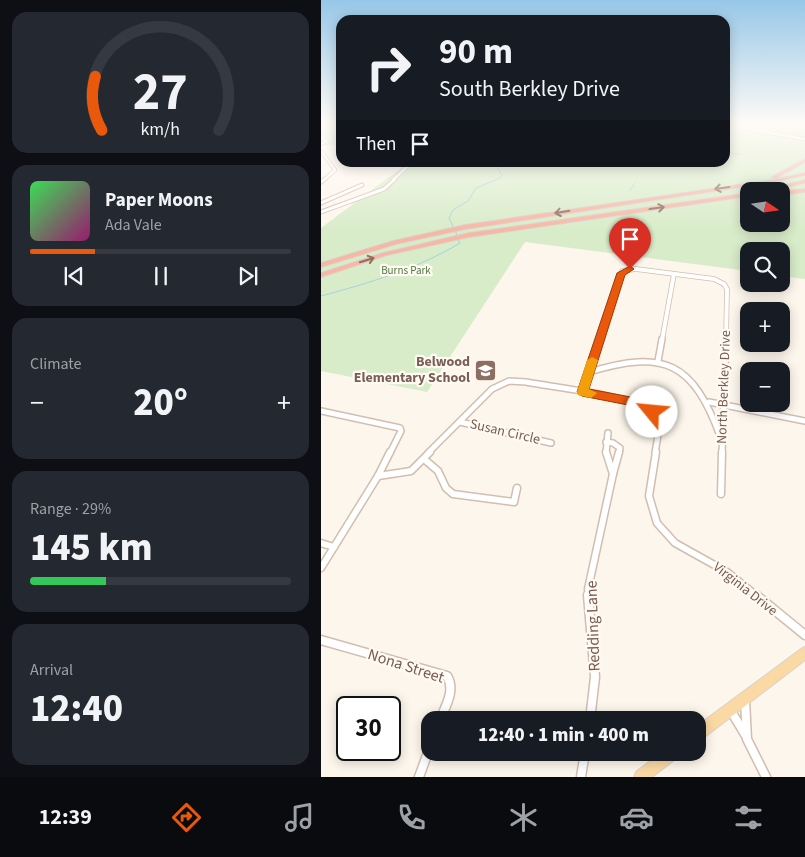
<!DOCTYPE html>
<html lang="en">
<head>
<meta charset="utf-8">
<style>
  :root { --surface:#171b24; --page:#242831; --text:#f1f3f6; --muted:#9ea1a6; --line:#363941; --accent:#ea580c }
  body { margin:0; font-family:"Source Sans 3",sans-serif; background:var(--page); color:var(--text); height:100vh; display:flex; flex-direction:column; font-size:19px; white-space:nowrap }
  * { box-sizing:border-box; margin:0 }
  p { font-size:16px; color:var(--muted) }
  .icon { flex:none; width:28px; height:28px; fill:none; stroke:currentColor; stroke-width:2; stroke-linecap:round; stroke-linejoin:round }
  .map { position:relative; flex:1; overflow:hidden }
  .panel { display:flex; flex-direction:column; gap:12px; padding:12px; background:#0d0f14; width:321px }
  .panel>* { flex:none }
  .hud { position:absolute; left:15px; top:15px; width:394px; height:152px; border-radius:15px; box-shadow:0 2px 12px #0003; background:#171b24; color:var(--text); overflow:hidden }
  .needle { width:32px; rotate:103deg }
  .tools { position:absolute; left:419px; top:182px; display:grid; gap:10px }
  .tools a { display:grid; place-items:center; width:50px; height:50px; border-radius:10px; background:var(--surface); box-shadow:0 2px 12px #0003; font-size:25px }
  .speed { position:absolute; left:15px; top:696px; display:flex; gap:10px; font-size:25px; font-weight:700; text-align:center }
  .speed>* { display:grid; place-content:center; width:65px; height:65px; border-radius:50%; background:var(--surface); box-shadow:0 2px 12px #0003; line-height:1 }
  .speed .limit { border:2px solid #111; border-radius:8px; background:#fff; color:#111 }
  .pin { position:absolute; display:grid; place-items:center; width:42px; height:42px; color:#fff; margin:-51px -21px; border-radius:50% 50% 50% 0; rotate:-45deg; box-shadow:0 0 5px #0007 }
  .pin .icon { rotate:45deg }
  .me { position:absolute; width:55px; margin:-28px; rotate:298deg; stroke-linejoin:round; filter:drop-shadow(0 0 4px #0008) }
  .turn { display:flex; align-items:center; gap:18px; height:105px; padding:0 20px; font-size:22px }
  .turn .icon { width:65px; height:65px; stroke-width:2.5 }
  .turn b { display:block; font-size:35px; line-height:42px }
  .then { display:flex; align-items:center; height:48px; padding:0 20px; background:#0003; gap:10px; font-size:19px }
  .big { font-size:38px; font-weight:800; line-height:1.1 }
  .panel .widget { flex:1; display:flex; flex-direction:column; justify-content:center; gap:8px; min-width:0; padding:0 18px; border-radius:15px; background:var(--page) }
  .panel .dial { align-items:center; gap:0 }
  .dial svg { height:130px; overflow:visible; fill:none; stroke:var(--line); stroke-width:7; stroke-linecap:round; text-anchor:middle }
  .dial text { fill:var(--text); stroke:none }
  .song { display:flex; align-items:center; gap:15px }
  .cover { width:60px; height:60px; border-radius:8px; background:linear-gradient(135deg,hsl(130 70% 55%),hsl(320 70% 35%)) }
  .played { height:5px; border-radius:2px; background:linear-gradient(90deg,var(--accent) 25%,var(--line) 25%) }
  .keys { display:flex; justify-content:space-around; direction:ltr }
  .heat { display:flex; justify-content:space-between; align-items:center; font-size:28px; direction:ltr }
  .charge { height:8px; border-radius:4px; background:linear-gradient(90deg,#34c759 29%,var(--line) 0) }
  .trip { position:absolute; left:100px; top:711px; width:285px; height:50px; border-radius:15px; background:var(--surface); box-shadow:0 2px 12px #0003; font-weight:800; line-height:50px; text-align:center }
  .tabs { display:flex; height:80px; justify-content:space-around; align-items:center; background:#090b0e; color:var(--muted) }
  .tabs .icon { width:35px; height:35px }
  .tabs .selected { color:var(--accent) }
  .tabs b { font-size:22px; color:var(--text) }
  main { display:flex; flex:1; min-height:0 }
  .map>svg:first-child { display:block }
  .green { fill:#d8ecc9; fill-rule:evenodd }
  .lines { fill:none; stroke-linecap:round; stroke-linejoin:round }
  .stream { stroke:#a5d3da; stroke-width:1 }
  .street-far5-casing { stroke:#d1beb0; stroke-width:4 }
  .street-far4-casing { stroke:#d1beb0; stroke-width:5 }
  .street-far3-casing { stroke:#d1beb0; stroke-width:5.5 }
  .street-far2-casing { stroke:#d1beb0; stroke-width:8 }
  .street-far1-casing { stroke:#d1beb0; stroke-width:9 }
  .street-casing { stroke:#d1beb0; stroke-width:11 }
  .secondary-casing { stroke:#d6c0b0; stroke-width:2 }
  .primary-casing { stroke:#dad1cd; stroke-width:2 }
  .highway-casing { stroke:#dad1cd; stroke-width:2 }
  .street-far5 { stroke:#fff; stroke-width:2.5 }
  .street-far4 { stroke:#fff; stroke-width:3 }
  .street-far3 { stroke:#fff; stroke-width:4 }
  .street-far2 { stroke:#fff; stroke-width:5 }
  .street-far1 { stroke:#fff; stroke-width:6 }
  .street { stroke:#fff; stroke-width:8 }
  .secondary { fill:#fff; fill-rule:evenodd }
  .primary { fill:#fbd9a5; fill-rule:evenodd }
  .highway { fill:#f7b7a3; fill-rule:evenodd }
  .oneway { stroke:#936e5e }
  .route { fill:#ea580c; stroke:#983908 }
  .slow { fill:#f59e0b }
  .labels { text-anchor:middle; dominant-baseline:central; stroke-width:4.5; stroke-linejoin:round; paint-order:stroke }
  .far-park-label { font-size:11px; fill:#537a41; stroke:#fffaf3 }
  .education-label { font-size:14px; font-weight:bold; fill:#785e54; stroke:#fffaf3; text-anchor:end }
  .street-label { font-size:14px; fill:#7a5c4d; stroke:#fffaf3 }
  .near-street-label { font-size:16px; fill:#7a5c4d; stroke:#fffaf3 }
</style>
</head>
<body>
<main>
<section class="panel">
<div class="widget dial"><svg viewBox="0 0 100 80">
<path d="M14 69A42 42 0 1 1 86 69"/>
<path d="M14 69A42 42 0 0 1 10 36" stroke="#ea580c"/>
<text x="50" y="56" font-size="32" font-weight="700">27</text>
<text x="50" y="72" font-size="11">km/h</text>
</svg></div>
<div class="widget">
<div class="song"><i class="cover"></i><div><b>Paper Moons</b><p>Ada Vale</p></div></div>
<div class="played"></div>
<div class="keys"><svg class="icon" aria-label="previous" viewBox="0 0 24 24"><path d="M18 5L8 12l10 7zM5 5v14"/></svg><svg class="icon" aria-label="pause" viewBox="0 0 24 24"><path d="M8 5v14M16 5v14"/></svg><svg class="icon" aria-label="next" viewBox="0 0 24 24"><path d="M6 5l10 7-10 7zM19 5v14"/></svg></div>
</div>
<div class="widget"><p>Climate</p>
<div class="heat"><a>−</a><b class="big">20°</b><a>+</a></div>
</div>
<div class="widget"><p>Range · 29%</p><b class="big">145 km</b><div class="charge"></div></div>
<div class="widget"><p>Arrival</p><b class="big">12:40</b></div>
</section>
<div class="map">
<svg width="484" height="777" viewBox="0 0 484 777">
  <rect width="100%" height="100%" fill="#fdf6ec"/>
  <g class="green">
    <polygon points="0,124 20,124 20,144 0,146 10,140 0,135"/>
    <path d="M404,124h80v155l-24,-3v-25h-32l-1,20 -223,-29 -98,150 -106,-21v-143l87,-65 317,-1zM428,191h32v33h-32z"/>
  </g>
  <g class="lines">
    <g class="stream">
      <polyline points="404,153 419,154"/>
      <polyline points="309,190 314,183"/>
      <polyline points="136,235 128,218 132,210 147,201 155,188 179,178 181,175 175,166 164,162"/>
      <path d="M0,296c48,-13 96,-27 139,-53l-2,-4"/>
    </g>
    <defs>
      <g id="street-far5">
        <polyline points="404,125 443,132"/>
        <polyline points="0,137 6,141 0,144"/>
        <polyline points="0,151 14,170 3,180"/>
        <polyline points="72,180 91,162"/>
      </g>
      <g id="street-far4">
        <polyline points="0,182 4,179"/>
        <polyline points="0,203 41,185"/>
        <polyline points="0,212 63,189 74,179"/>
      </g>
      <g id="street-far3">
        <polyline points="278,340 301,271 315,269 393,279 403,284 406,289 405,340"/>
        <polyline points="341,340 353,274"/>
      </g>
      <g id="street-far2">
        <polyline points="337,361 341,339"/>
        <path d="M268,372c75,-23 104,-10 131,64"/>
        <polyline points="261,392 279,339"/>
        <polyline points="388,402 484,421"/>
        <polyline points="0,411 79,428 80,431 69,453"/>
        <polyline points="139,422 230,443"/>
        <polyline points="285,442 292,443 299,448 298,453"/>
        <path d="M107,453l64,-64 17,-8 17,1c25,5 112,14 126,31 10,11 5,27 3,40"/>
        <polyline points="285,453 287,433"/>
        <polyline points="401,453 405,339"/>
      </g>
      <g id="street-far1">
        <polyline points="335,452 328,496 336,523 354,543 406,572 436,596"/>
        <polyline points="103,459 117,471 125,488 132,494 193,502 196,488"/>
        <polyline points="292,474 298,452"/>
        <polyline points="57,476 90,471 109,452"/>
        <polyline points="400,494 401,452"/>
        <polyline points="0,543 13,547"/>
        <polyline points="0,568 57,476 69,452"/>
        <polyline points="268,596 267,589 292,474 285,452"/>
      </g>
      <g id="street">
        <polyline points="267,595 274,677 269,720"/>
        <polyline points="435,595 484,635"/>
        <path d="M0,640l126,36c9,14 -2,31 -7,44"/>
        <polyline points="424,700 426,739 445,777"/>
        <polyline points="410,711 425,736"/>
        <polyline points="98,777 109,747"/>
        <polyline points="260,777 264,752"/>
      </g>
      <polygon id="secondary" points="435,124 438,124 444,131 484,138 484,140 442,133"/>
      <g id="primary">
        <polygon points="484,647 484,660 381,739 376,740 376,726 480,649"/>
        <polygon points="341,752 358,752 357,757 331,777 313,777 315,772"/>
      </g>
      <g id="highway">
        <polygon points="484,159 484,162 455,178 451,177"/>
        <polygon points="484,173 484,175 452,182 144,229 75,244 0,267 0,263 72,241 144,225 452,180"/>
        <polygon points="484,180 484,183 447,191 439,191"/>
        <polygon points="484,189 484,192 460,195 460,191"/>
        <polygon points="428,193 428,196 148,237 66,255 0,277 0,273 62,253 148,233"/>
      </g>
    </defs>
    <use href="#street-far5" class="street-far5-casing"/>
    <use href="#street-far4" class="street-far4-casing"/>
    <use href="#street-far3" class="street-far3-casing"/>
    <use href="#street-far2" class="street-far2-casing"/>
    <use href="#street-far1" class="street-far1-casing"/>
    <use href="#street" class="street-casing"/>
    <use href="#secondary" class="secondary-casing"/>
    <use href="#primary" class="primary-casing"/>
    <use href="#highway" class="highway-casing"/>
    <use href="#street-far5" class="street-far5"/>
    <use href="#street-far4" class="street-far4"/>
    <use href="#street-far3" class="street-far3"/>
    <use href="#street-far2" class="street-far2"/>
    <use href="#street-far1" class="street-far1"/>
    <use href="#street" class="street"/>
    <use href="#secondary" class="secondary"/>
    <use href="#primary" class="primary"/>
    <use href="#highway" class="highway"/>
  </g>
  <defs><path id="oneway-shaft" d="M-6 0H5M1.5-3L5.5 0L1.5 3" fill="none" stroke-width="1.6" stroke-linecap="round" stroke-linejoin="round" transform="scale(1.25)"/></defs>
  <g class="oneway">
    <use href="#oneway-shaft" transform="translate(401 188) rotate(172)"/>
    <use href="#oneway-shaft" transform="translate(336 208) rotate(-8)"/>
    <use href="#oneway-shaft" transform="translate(241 212) rotate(171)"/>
    <use href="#oneway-shaft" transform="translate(46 260) rotate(-17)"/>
  </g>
  <linearGradient id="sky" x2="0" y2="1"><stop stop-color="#97c7e8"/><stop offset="0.53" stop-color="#fefbf6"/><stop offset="1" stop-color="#fefbf6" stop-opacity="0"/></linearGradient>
  <rect width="484" height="232" fill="url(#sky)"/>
  <polygon class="route" points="309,266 313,269 304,275 268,389 315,398 335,409 335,415 331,417 312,406 261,396 256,392 296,273"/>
  <polygon class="slow" points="271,357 277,360 268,389 276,393 270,398 257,395 256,392 266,360"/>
  <defs>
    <symbol id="school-square" viewBox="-11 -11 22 22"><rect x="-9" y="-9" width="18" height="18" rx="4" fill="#8d6e63" stroke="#fffaf3"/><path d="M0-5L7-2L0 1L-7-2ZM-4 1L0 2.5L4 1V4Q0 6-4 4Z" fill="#fff"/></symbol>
  </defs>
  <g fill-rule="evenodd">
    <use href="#school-square" x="152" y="358" width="25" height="25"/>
  </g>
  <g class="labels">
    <g class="far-park-label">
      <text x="85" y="270">Burns Park</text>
    </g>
    <g class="education-label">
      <text x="149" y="362">Belwood<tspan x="149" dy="16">Elementary School</tspan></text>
    </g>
    <g class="street-label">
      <text transform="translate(403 387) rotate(-88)">North Berkley Drive</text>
      <text transform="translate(184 432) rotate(13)">Susan Circle</text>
      <text transform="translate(424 589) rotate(38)">Virginia Drive</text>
    </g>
    <g class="near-street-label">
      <text transform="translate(272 626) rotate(-92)">Redding Lane</text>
      <text transform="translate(85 666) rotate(18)">Nona Street</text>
    </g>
  </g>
</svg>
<div class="tools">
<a><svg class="needle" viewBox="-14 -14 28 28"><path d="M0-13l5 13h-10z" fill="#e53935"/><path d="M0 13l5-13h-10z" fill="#9ea1a6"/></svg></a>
<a><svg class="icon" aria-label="search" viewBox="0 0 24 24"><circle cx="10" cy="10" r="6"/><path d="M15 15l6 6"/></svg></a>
<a>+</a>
<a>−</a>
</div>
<div class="speed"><div class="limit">30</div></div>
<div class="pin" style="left:309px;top:269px;background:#d93025"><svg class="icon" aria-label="arrive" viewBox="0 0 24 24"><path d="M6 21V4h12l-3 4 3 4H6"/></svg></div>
<svg class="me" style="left:331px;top:412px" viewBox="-20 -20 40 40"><circle r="19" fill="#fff"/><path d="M0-13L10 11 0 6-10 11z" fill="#ea580c"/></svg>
<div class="trip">12:40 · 1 min · 400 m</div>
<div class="hud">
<div class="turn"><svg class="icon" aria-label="right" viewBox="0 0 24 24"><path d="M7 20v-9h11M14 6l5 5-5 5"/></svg><div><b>90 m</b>South Berkley Drive</div></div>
<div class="then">Then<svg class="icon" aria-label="arrive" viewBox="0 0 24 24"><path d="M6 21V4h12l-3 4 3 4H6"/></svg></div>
</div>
</div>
</main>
<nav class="tabs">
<b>12:39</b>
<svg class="icon selected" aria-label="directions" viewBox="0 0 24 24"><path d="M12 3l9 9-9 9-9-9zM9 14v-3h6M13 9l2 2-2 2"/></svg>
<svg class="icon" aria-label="music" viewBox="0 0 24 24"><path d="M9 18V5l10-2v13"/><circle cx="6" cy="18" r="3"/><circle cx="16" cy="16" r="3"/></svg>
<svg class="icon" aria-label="phone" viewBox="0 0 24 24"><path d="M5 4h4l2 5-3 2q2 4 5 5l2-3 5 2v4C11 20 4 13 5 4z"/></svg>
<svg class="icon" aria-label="climate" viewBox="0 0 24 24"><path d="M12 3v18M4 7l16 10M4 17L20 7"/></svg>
<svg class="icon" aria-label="car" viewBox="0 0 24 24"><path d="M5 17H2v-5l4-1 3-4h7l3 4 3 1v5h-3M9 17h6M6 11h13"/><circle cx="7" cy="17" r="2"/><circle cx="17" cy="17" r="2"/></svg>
<svg class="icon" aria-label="filters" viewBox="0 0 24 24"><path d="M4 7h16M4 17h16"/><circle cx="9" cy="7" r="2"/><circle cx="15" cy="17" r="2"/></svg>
</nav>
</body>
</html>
